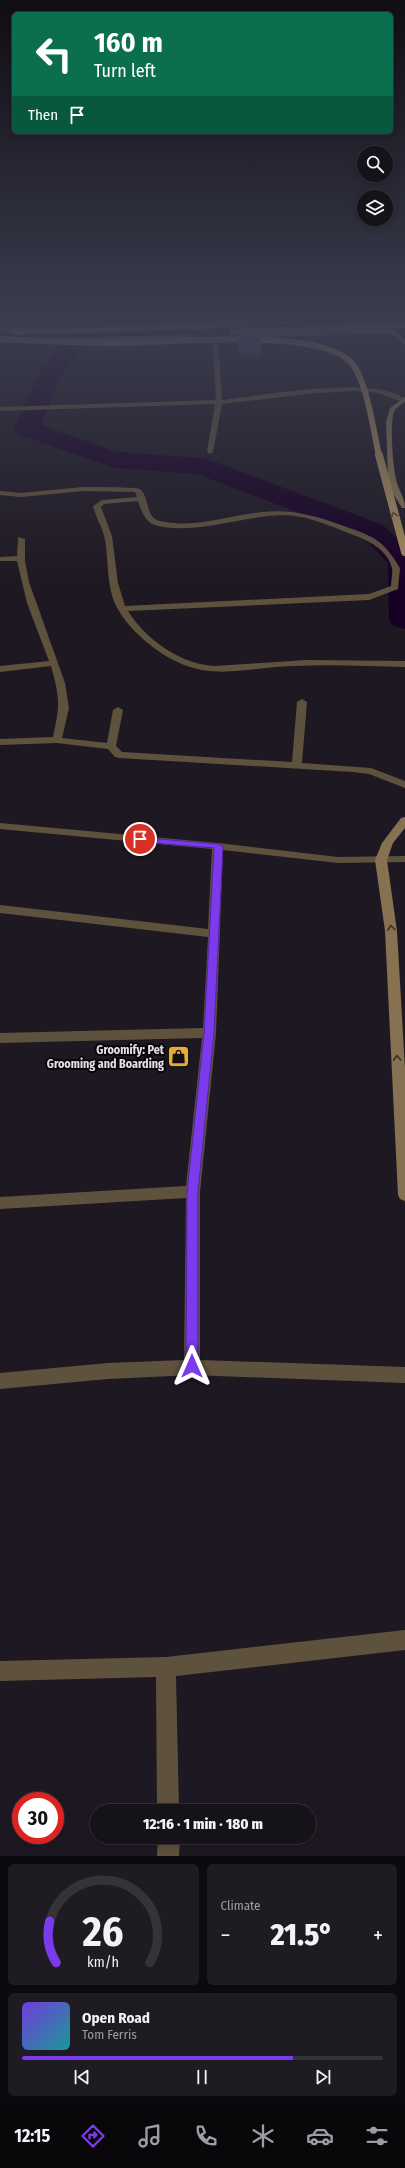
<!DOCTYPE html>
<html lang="en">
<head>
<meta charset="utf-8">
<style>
  :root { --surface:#16121a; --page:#1f1b23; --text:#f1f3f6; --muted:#9e9ea2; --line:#353239; --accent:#7c3aed }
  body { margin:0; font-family:"Fira Sans Condensed",sans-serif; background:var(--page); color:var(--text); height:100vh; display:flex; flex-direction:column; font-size:15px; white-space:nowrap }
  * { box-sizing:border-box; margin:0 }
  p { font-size:13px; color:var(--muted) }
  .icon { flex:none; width:22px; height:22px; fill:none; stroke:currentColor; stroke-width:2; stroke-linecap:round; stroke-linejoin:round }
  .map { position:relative; height:1856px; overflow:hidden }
  .details { display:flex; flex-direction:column; gap:8px; padding:8px; background:#0c0a0e; flex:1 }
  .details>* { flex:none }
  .hud { position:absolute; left:12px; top:12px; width:381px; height:122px; border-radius:6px; box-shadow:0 2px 10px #0003,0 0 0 1px var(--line); background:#0b6e4f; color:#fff; overflow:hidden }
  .tools { position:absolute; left:357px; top:146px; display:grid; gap:8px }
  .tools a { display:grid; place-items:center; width:36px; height:36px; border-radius:50%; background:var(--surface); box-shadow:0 2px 10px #0003,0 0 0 1px var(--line); font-size:20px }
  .speed { position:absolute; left:12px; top:1792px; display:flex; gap:8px; font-size:20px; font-weight:700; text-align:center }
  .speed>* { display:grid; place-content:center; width:52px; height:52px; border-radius:50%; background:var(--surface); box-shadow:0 2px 10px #0003,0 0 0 1px var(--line); line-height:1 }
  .speed .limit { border:6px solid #d22; background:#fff; color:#111 }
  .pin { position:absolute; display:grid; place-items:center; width:34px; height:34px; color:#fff; margin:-17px; border:2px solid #fff; border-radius:50%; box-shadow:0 1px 4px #0007 }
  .me { position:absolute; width:44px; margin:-22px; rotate:0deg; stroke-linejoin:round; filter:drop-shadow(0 0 3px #0008) }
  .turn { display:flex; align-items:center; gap:14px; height:84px; padding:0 16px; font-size:18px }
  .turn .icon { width:52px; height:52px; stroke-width:2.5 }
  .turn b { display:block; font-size:28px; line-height:34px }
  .then { display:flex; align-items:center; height:38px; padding:0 16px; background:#0003; gap:8px; font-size:15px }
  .big { font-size:30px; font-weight:800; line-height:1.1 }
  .details .widget { flex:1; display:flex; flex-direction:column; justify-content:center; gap:6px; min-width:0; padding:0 14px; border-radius:6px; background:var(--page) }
  .details .dial { align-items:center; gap:0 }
  .dial svg { height:104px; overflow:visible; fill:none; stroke:var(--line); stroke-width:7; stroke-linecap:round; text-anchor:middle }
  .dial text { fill:var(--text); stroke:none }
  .song { display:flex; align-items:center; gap:12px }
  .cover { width:48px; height:48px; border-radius:6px; background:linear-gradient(135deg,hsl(260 70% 55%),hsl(180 70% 35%)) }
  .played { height:4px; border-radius:2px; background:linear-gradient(90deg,var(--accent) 75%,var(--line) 75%) }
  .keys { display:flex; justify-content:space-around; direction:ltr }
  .heat { display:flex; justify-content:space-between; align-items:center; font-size:22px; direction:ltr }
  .details .tiles { flex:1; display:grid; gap:8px; grid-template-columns:1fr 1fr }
  .widget:last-child { grid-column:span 2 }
  .trip { position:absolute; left:90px; top:1804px; width:226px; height:40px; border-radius:20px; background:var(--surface); box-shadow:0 2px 10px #0003,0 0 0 1px var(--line); font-weight:800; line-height:40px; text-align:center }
  .tabs { display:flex; height:64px; justify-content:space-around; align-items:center; background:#09070a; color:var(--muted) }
  .tabs .icon { width:28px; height:28px }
  .tabs .selected { color:var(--accent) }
  .tabs b { font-size:18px; color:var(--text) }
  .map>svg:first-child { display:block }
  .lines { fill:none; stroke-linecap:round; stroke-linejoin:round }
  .river { fill:#180024; fill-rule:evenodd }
  .street { fill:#5f523d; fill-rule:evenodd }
  .secondary { fill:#867150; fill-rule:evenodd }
  .primary-bridge-far1 { stroke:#a48a5e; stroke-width:6 }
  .primary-bridge { stroke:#a48a5e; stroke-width:8 }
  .wall { fill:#4a3059 }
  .building { fill:#5a4368; stroke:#705c7c }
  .oneway { stroke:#564833 }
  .oneway2 { stroke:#3a3025 }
  .route { fill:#7c3aed; stroke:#51269a }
  .labels { text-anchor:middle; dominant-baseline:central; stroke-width:4; stroke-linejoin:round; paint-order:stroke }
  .poi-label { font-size:12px; font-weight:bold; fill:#e4e0e7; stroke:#070508; text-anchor:end }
</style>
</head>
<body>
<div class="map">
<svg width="405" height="1856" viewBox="0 0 405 1856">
  <rect width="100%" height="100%" fill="#1e1822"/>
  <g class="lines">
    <polygon class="river" points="72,321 92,321 91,338 61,375 41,425 117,452 201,458 210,460 383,525 405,546 405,629 393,626 389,619 388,563 363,537 197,474 114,468 18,434 14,429 39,373 69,337"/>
    <g class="street">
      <polygon points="40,321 46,321 46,324 41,325"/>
      <path d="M215,335l3,2 4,63c35,-4 160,-26 183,0l-5,1 -22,-8 -23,-2 -39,2 -94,11 -9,48 -3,2 -3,-2 8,-48 -215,7v-4l216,-7 -4,-63z"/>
      <path d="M83,487c8,0 54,0 57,2 10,8 5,29 20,32 33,8 69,-6 102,-9 32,-3 53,4 82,14 31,11 39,14 56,42l-2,21 -29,11 -241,11c18,29 54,54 87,55l92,-6 98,1v6c-37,-1 -75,-3 -112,-1 -57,2 -88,19 -139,-18 -13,-10 -27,-23 -35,-37 -13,-21 -10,-48 -14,-71 -2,-12 -9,-22 -12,-34l9,-6 35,-3 -2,-5 -52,-1 -62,6 -21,-2v-4l21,2zM138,501c3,9 7,21 17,24 37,11 91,-10 130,-10 23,1 45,11 66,19 17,6 36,15 41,34 1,5 -1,13 -1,18l-22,8 -244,12 -7,-23 -6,-47 -11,-29 3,-3z"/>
      <path d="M18,537l7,2v22l4,21 36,101 4,25 -7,30 45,5 6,-33 5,-3 5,3 -7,36 6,6 170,10 5,-60 5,-3 5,3 -5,61 69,5 34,13v7l-36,-14 -16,-2 -234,-14 -4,-1 -7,-8 -51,-6 -57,2v-6l53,-2c7,-32 7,-39 -2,-71l-51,6v-6l49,-5 -22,-58 -10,-42h-17v-4l17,-1z"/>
      <polygon points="0,823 218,843 338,857 405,856 405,862 338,863 223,850 216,1033 200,1192 200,1360 405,1367 405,1383 192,1375 108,1379 0,1389 0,1373 108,1363 184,1360 186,1198 0,1209 0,1197 186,1186 202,1038 0,1043 0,1033 203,1028 208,937 0,913 0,905 208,929 212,849 0,829"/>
      <polygon points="405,1630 405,1650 176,1676 179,1811 157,1811 156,1677 0,1681 0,1661 166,1657"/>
      <polygon points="158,1837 180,1837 179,1856 157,1856"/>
    </g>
    <g class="secondary">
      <polygon points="291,321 326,321 195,330 192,328"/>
      <polygon points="383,321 389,321 394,330 405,340 405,345 391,333 243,338 240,336 243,334 388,329"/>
      <polygon points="0,328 27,328 30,330 27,332 0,332"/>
      <polygon points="193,335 195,338 65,342 62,340 65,338"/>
      <path d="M405,397v5c-3,2 -8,5 -10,8 -6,9 -2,57 1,69 2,11 9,18 9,29h-3l-10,-16 -4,-13 -2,-57 4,-14z"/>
      <polygon points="405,817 405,828 393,843 387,860 397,931 405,1068 405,1201 400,1199 398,1195 385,931 375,860 382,843 401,818"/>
    </g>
    <g class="primary-bridge-far1">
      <polyline points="13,332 153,328 265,321"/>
      <polyline points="233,332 405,325"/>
      <path d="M0,339c39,2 79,4 118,4 51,0 195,-16 232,18 16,15 24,72 29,95"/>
    </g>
    <polyline class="primary-bridge" points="379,455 405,552"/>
  </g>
  <polygon class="wall" points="238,336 261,350 261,357 239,357 238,343"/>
  <polygon class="building" points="238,336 259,336 261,350 239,350"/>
  <defs><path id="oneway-chevron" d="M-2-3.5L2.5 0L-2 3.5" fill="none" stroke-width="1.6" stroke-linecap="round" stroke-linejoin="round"/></defs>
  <use class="oneway" href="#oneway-chevron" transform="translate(394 515) rotate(-107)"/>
  <g class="oneway2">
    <use href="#oneway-chevron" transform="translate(391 928) rotate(-97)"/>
    <use href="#oneway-chevron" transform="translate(397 1058) rotate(-93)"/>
  </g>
  <linearGradient id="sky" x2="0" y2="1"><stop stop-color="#100d13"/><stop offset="0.55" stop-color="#3b3d4f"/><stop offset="1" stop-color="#3b3d4f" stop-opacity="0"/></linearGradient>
  <rect width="405" height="581" fill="url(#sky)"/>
  <polygon class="route" points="137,837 218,844 223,846 214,1033 198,1192 198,1366 197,1371 192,1372 188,1371 186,1366 187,1192 204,1033 214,848 140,842 137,841"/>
  <defs>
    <symbol id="shop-square" viewBox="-11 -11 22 22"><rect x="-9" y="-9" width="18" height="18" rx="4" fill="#e8ab37" stroke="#070508"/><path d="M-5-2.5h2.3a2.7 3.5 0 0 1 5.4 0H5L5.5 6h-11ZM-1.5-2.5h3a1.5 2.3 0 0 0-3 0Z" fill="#111"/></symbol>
  </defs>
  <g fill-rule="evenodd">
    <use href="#shop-square" x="166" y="1044" width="25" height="25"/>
  </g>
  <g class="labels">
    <g class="poi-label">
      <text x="164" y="1050">Groomify: Pet<tspan x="164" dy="14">Grooming and Boarding</tspan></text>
    </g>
  </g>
</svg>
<div class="tools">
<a><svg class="icon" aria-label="search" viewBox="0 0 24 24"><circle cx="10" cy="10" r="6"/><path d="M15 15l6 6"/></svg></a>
<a><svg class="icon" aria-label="layers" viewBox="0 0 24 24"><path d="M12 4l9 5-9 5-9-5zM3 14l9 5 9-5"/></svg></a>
</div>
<div class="speed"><div class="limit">30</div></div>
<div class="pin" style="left:140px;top:839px;background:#d93025"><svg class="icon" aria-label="arrive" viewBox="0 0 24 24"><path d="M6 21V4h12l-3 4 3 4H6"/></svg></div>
<svg class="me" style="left:192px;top:1366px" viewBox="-20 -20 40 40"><path d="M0-17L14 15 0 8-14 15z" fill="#7c3aed" stroke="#fff" stroke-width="4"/></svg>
<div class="trip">12:16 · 1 min · 180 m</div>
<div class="hud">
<div class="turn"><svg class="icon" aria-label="left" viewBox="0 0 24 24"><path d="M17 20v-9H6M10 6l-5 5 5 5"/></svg><div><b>160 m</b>Turn left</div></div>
<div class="then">Then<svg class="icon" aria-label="arrive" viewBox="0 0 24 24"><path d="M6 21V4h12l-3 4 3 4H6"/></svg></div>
</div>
</div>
<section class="details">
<div class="tiles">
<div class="widget dial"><svg viewBox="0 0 100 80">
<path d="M14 69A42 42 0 1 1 86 69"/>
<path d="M14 69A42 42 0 0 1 9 37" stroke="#7c3aed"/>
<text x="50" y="56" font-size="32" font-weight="700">26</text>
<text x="50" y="72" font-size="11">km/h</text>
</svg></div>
<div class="widget"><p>Climate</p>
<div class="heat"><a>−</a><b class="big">21.5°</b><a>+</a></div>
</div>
<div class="widget">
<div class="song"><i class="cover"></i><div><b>Open Road</b><p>Tom Ferris</p></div></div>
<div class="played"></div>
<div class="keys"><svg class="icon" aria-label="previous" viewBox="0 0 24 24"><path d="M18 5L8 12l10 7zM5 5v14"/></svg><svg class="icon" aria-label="pause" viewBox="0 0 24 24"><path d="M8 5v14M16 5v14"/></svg><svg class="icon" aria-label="next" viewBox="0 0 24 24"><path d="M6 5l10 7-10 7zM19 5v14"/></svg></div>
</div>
</div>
</section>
<nav class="tabs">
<b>12:15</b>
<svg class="icon selected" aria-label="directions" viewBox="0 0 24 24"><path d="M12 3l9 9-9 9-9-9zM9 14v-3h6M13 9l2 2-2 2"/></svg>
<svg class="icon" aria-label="music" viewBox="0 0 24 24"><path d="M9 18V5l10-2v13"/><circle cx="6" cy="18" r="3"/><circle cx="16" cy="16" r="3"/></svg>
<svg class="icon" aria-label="phone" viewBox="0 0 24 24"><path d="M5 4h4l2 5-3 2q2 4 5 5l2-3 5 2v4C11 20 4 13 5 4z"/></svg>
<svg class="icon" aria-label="climate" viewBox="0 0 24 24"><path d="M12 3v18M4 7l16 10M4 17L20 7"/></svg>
<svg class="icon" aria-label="car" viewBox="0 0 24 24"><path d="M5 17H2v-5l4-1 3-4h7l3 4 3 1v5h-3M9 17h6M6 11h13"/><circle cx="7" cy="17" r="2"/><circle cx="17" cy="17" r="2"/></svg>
<svg class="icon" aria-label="filters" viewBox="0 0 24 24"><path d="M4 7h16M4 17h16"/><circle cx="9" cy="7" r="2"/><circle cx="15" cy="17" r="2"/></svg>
</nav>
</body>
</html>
